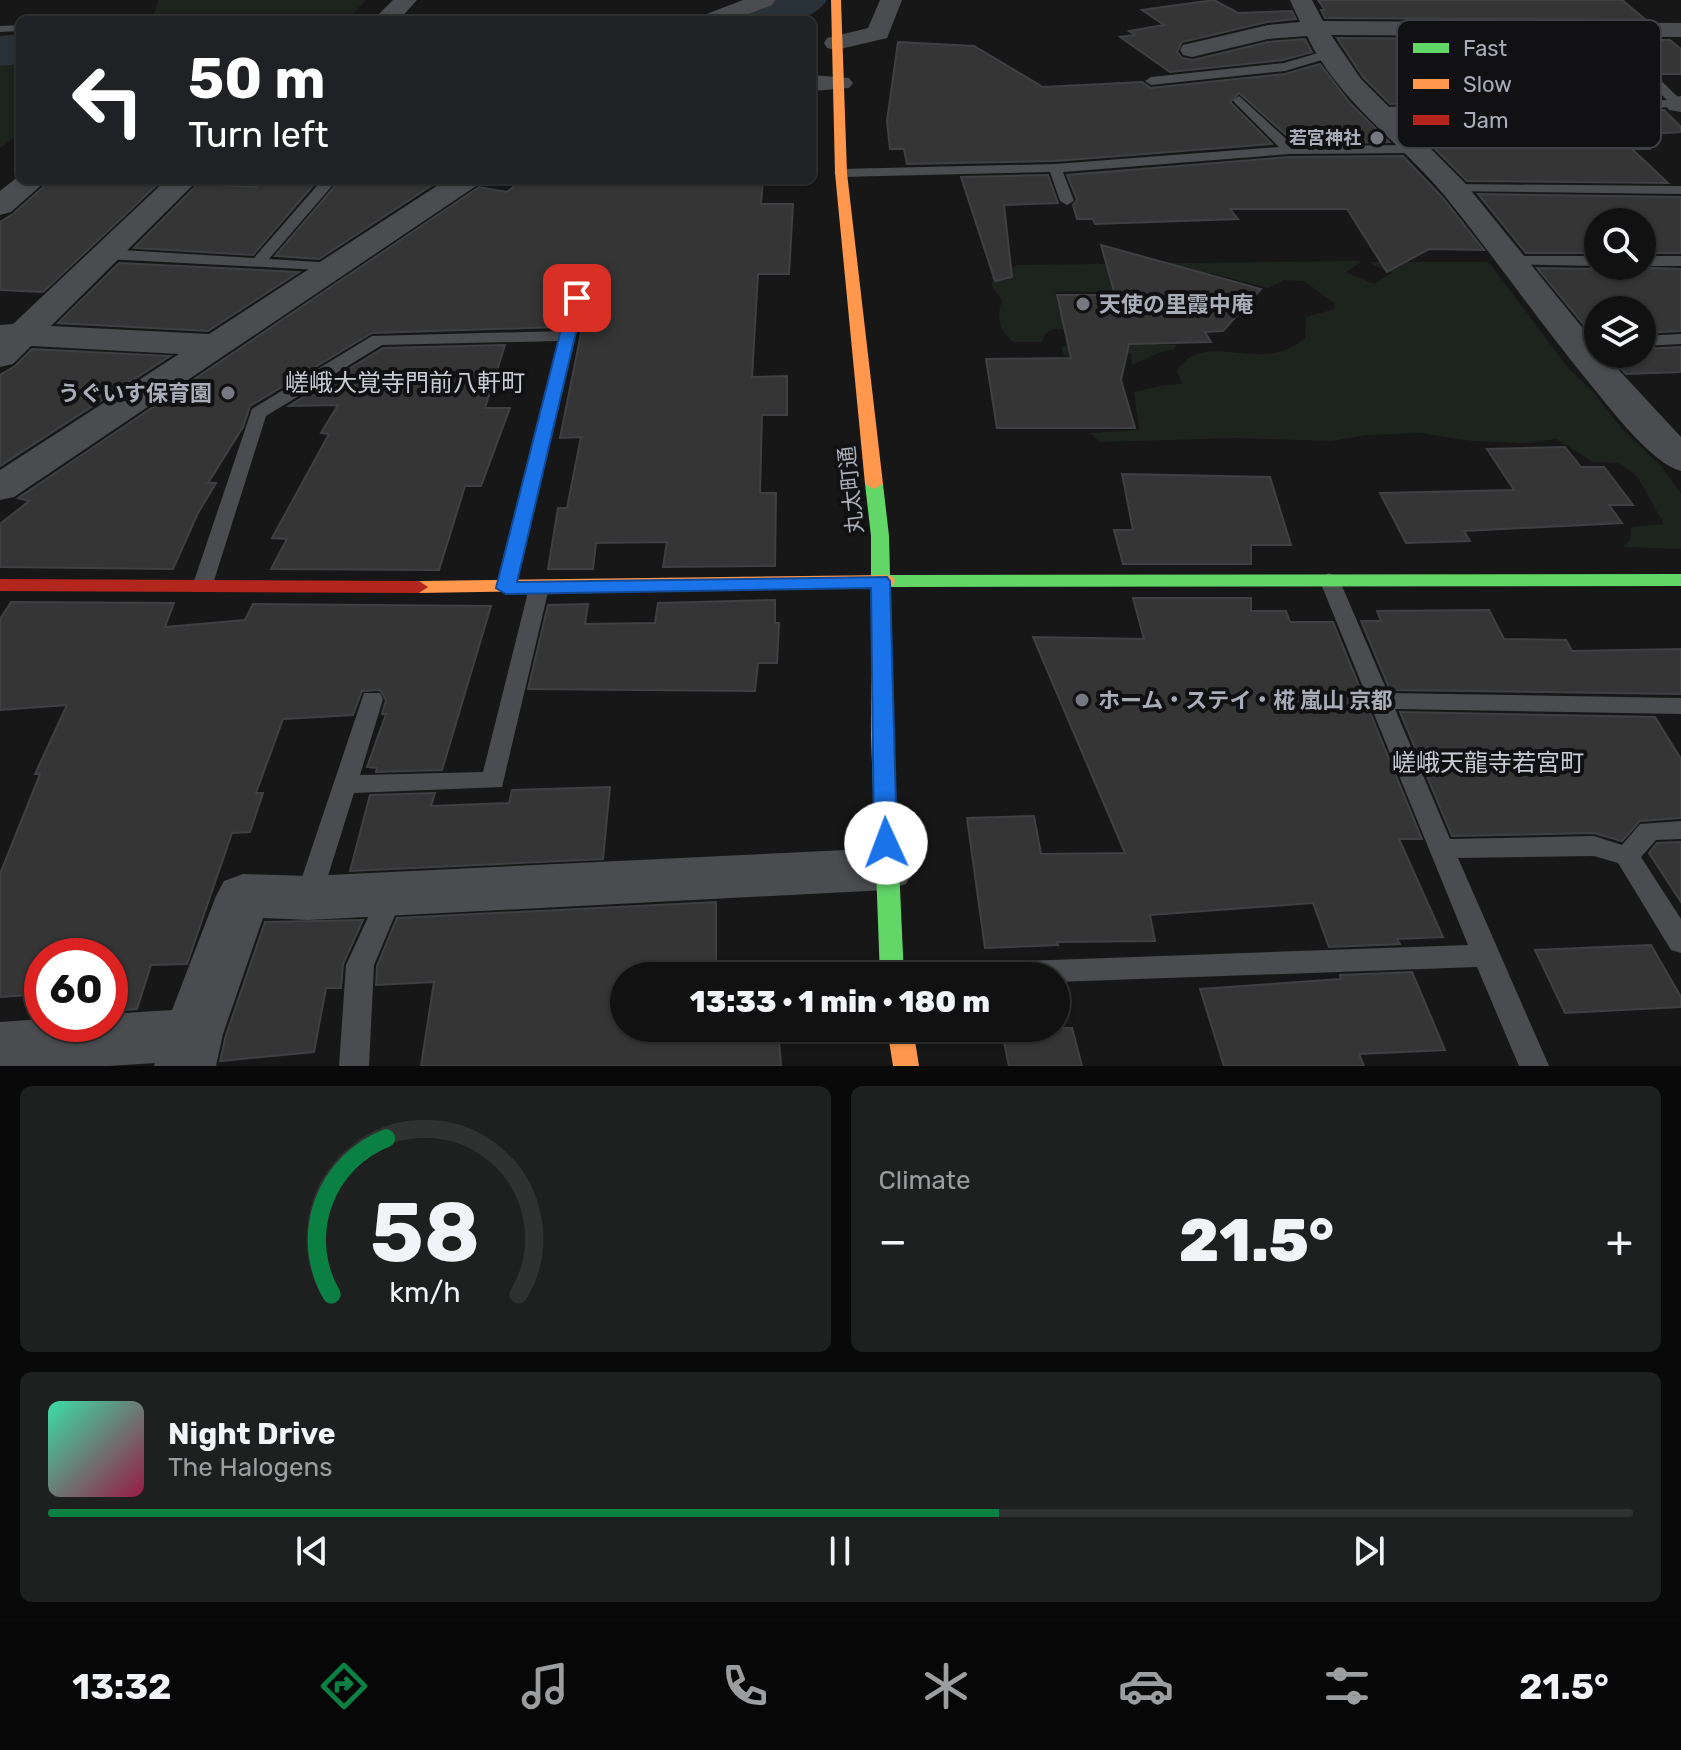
<!DOCTYPE html>
<html lang="en">
<head>
<meta charset="utf-8">
<style>
  :root { --surface:#111; --page:#1e1f1f; --text:#f1f3f6; --muted:#9c9d9f; --line:#303131; --accent:#0b8043 }
  body { margin:0; font-family:Rubik,"Noto Sans JP",sans-serif; background:var(--page); color:var(--text); height:100vh; display:flex; flex-direction:column; font-size:30px; white-space:nowrap }
  * { box-sizing:border-box; margin:0 }
  p { font-size:26px; color:var(--muted) }
  .icon { flex:none; width:44px; height:44px; fill:none; stroke:currentColor; stroke-width:2; stroke-linecap:round; stroke-linejoin:round }
  .map { position:relative; height:1066px; overflow:hidden }
  .details { display:flex; flex-direction:column; gap:20px; padding:20px; background:#090909; flex:1 }
  .details>* { flex:none }
  .banner { position:absolute; left:16px; top:16px; width:800px; height:168px; border-radius:12px; box-shadow:0 2px 6px #0004,0 0 0 2px var(--line); background:#202124; color:#fff; overflow:hidden }
  .tools { position:absolute; left:1584px; top:208px; display:grid; gap:16px }
  .tools a { display:grid; place-items:center; width:72px; height:72px; border-radius:50%; background:var(--surface); box-shadow:0 2px 6px #0004,0 0 0 2px var(--line); font-size:40px }
  .speed { position:absolute; left:24px; top:938px; display:flex; gap:16px; font-size:40px; font-weight:700; text-align:center }
  .speed>* { display:grid; place-content:center; width:104px; height:104px; border-radius:50%; background:var(--surface); box-shadow:0 2px 6px #0004,0 0 0 2px var(--line); line-height:1 }
  .speed .limit { border:12px solid #d22; background:#fff; color:#111 }
  .pin { position:absolute; display:grid; place-items:center; width:68px; height:68px; color:#fff; margin:-34px; border-radius:16px; box-shadow:0 4px 12px #0006 }
  .me { position:absolute; width:88px; margin:-44px; rotate:358deg; stroke-linejoin:round; filter:drop-shadow(0 0 6px #0008) }
  .turn { display:flex; align-items:center; gap:28px; height:168px; padding:0 40px; font-size:36px }
  .turn .icon { width:104px; height:104px; stroke-width:2.5 }
  .turn b { display:block; font-size:56px; line-height:68px }
  .big { font-size:60px; font-weight:800; line-height:1.1 }
  .details .widget { flex:1; display:flex; flex-direction:column; justify-content:center; gap:12px; min-width:0; padding:0 28px; border-radius:12px; background:var(--page) }
  .details .dial { align-items:center; gap:0 }
  .dial svg { height:208px; overflow:visible; fill:none; stroke:var(--line); stroke-width:7; stroke-linecap:round; text-anchor:middle }
  .dial text { fill:var(--text); stroke:none }
  .song { display:flex; align-items:center; gap:24px }
  .cover { width:96px; height:96px; border-radius:12px; background:linear-gradient(135deg,hsl(160 70% 55%),hsl(340 70% 35%)) }
  .played { height:8px; border-radius:4px; background:linear-gradient(90deg,var(--accent) 60%,var(--line) 60%) }
  .keys { display:flex; justify-content:space-around; direction:ltr }
  .heat { display:flex; justify-content:space-between; align-items:center; font-size:44px; direction:ltr }
  .details .tiles { flex:1; display:grid; gap:20px; grid-template-columns:1fr 1fr }
  .widget:last-child { grid-column:span 2 }
  .trip { position:absolute; left:610px; top:962px; width:460px; height:80px; border-radius:40px; background:var(--surface); box-shadow:0 2px 6px #0004,0 0 0 2px var(--line); font-weight:800; line-height:80px; text-align:center }
  .tab-bar { display:flex; height:128px; justify-content:space-around; align-items:center; background:#070707; color:var(--muted) }
  .tab-bar .icon { width:56px; height:56px }
  .tab-bar .selected { color:var(--accent) }
  .tab-bar b { font-size:36px; color:var(--text) }
  .map>svg:first-child { display:block }
  .green { fill:#1d241e }
  .lines { fill:none; stroke-linecap:round; stroke-linejoin:round }
  .river { fill:#2a3239; fill-rule:evenodd }
  .building { fill:#353536; stroke:#3f4043; stroke-width:2 }
  .lane { fill:#4b4c50; fill-rule:evenodd }
  .street { fill:#4b4c50; fill-rule:evenodd }
  .fast { fill:#63d668; fill-rule:evenodd }
  .slow { fill:#ff974d; fill-rule:evenodd }
  .jam { fill:#b3261e; fill-rule:evenodd }
  .route { fill:#1a73e8; stroke:#114b97; stroke-width:2 }
  .poi-dot { fill:#757880; stroke:#111113; stroke-width:3 }
  .labels { text-anchor:middle; dominant-baseline:central; stroke-width:8; stroke-linejoin:round; paint-order:stroke }
  .far-poi-label { font-size:18px; font-weight:bold; fill:#a8adb8; stroke:#111113; text-anchor:end }
  .poi-label { font-size:22px; font-weight:bold; fill:#a8adb8; stroke:#111113; text-anchor:start }
  .street-label { font-size:22px; fill:#a8adb8; stroke:#111113 }
  .neighbourhood-label { font-size:24px; fill:#c9ccd4; stroke:#111113 }
  .key { fill:#111113; stroke:#3e4045; stroke-width:2 }
  .key-label { font-size:22px; fill:#a8adb8 }
</style>
</head>
<body>
<div class="map">
<svg width="1681" height="1066" viewBox="0 0 1681 1066">
  <rect width="100%" height="100%" fill="#171717"/>
  <g class="green">
    <polygon points="159,0 366,0 347,20 135,20 136,17 153,15"/>
    <polygon points="20,58 20,133 0,148 0,60"/>
    <path d="M1359,261l2,1 -15,10 28,12 18,-11 -24,-11h119l4,3 78,104 23,22 31,39 39,37 19,27v55l-58,-2 7,-8 1,-12 33,-3 -27,-48 -19,-13 -25,-1 -37,-23 -27,4 -56,-2 -53,-8 -53,2 -35,6 -96,-3 -136,4 -10,-9 49,-3 -5,-38 31,-7 17,-1 -5,-14c4,-4 9,-11 13,-13 33,-18 75,15 115,-19l1,-21 29,-8 -1,-6 -30,-22 -20,-1 -16,8 -58,-15c-44,34 -104,15 -155,19l5,22 65,1 -59,15 -13,-1 -8,5 -3,8h-29c-14,-12 -17,-24 -11,-41l-11,-17 10,-12 17,-7z"/>
    <path d="M1156,339l3,6h17l-1,4c-15,2 -29,10 -43,16l-1,-11 -6,-2 -44,8 -17,-5 -3,-8 15,-4z"/>
  </g>
  <g class="lines">
    <g class="river">
      <path d="M768,0h59c-19,28 -57,20 -87,20l7,-10z"/>
      <polygon points="20,34 20,64 0,66 0,36"/>
    </g>
  </g>
  <g class="building">
    <polygon points="1214,0 1238,13 1292,11 1296,19 1267,22 1182,42 1177,52 1182,58 1193,60 1268,42 1305,39 1312,52 1283,60 1170,72 1120,37 1135,35 1129,31 1164,25 1142,10"/>
    <polygon points="1318,0 1622,0 1646,20 1325,18 1321,10 1325,10"/>
    <polygon points="1337,38 1486,39 1540,100 1390,104 1363,77"/>
    <polygon points="1623,40 1670,40 1681,49 1681,74 1658,74"/>
    <polygon points="898,42 974,46 1043,87 1142,82 1151,88 1285,74 1320,64 1350,103 1389,142 1295,143 1239,93 1230,102 1272,144 1055,161 907,164 904,149 890,149 887,121"/>
    <polygon points="1664,110 1681,127 1681,132 1633,135 1649,149 1632,149 1668,183 1467,181 1425,139 1608,131 1611,128 1609,119 1412,126 1403,116"/>
    <polygon points="1403,156 1443,198 1484,250 1429,249 1387,272 1347,209 1230,209 1238,219 1095,224 1093,219 1077,219 1073,205 1077,200 1067,175 1290,157"/>
    <polygon points="1048,175 1058,203 1004,205 1012,277 995,281 961,177"/>
    <polygon points="51,180 159,183 43,292 0,290 0,222 13,214"/>
    <polygon points="264,180 318,180 253,255 134,248 198,184 257,187"/>
    <polygon points="340,180 440,180 319,259 275,256"/>
    <polygon points="522,180 763,180 761,204 793,204 789,274 758,274 752,377 787,376 787,415 762,415 760,493 776,493 775,566 663,567 667,542 596,543 593,569 548,569 558,508 567,508 581,437 560,438 588,299 575,290 566,297 559,327 372,333 250,406 243,427 208,483 216,483 198,513 173,569 0,567 0,524 29,501 18,498 479,187 507,192"/>
    <polygon points="1478,194 1681,197 1681,253 1642,253 1642,222 1598,222 1598,253 1526,253"/>
    <polygon points="1101,245 1261,289 1223,331 1205,332 1211,342 1129,344 1121,380 1135,428 997,428 986,359 1071,358 1057,295 1115,295"/>
    <polygon points="119,263 299,272 208,331 58,323"/>
    <polygon points="1601,266 1681,269 1681,331 1642,333 1642,310 1598,310 1598,342 1537,268 1598,269"/>
    <polygon points="505,345 485,408 510,408 481,486 465,486 439,570 271,569 287,539 272,538 329,434 321,433 338,405 289,406 383,348"/>
    <polygon points="1681,347 1681,372 1626,374 1608,354 1642,354 1642,349"/>
    <polygon points="32,349 170,356 0,466 0,375 15,366"/>
    <polygon points="1565,447 1581,467 1604,467 1633,505 1609,505 1622,523 1464,531 1470,541 1406,543 1380,493 1514,490 1487,449"/>
    <polygon points="1122,474 1270,477 1291,545 1251,545 1251,564 1123,564 1114,530 1133,530"/>
    <polygon points="1133,598 1251,598 1251,611 1286,611 1290,622 1333,622 1422,839 1399,839 1443,937 1397,939 1400,944 1329,947 1313,903 1150,915 1155,941 1057,942 1058,945 985,948 967,818 1034,816 1041,854 1125,853 1033,637 1144,639"/>
    <polygon points="775,600 775,623 779,623 777,663 758,663 755,691 528,689 548,605 588,604 585,624 655,623 658,603"/>
    <polygon points="11,602 174,603 165,627 245,620 253,604 491,606 442,770 376,772 377,768 367,767 386,714 382,714 386,700 380,690 362,691 353,715 283,719 256,793 263,793 250,832 232,833 187,964 151,965 137,1009 110,1011 110,956 42,956 42,994 0,997 0,874 40,774 35,774 67,705 0,710 0,619"/>
    <polygon points="1489,610 1504,639 1566,640 1572,651 1681,649 1681,694 1390,690 1361,621 1381,621 1377,611"/>
    <polygon points="1400,712 1655,717 1681,759 1681,818 1640,821 1622,841 1594,833 1452,836"/>
    <polygon points="610,787 603,859 350,871 370,795 435,793 431,806 509,803 512,790"/>
    <polygon points="1681,842 1681,902 1649,853 1657,843"/>
    <polygon points="716,902 716,976 624,976 624,1028 778,1028 781,1066 421,1066 434,982 376,985 377,966 397,918"/>
    <polygon points="363,920 343,964 341,988 326,988 314,1052 220,1061 226,1035 265,922"/>
    <polygon points="1651,945 1681,997 1681,1007 1565,1013 1535,950"/>
    <polygon points="1412,972 1445,1050 1359,1054 1364,1066 1224,1066 1200,989 1341,979 1340,975"/>
    <polygon points="1001,1028 1072,1028 1082,1066 1009,1066"/>
  </g>
  <g class="lines">
    <g class="lane">
      <polygon points="20,25 20,31 0,32 0,26"/>
      <polygon points="1487,26 1560,103 1667,100 1596,29 1606,27 1681,100 1681,107 1374,114 1374,108 1379,107 1547,103 1483,31 1481,29"/>
      <polygon points="1328,50 1332,51 1332,57 1285,71 1151,85 1145,81 1151,77 1284,63"/>
      <polygon points="1239,96 1294,146 1418,145 1425,149 1418,153 1290,154 1063,172 1074,201 1067,205 1060,201 1050,172 841,177 834,173 841,169 1055,164 1279,147 1235,103 1233,100"/>
      <polygon points="1603,121 1608,122 1608,128 1401,137 1394,133 1401,129"/>
      <polygon points="322,180 337,180 269,259 335,263 340,265 340,271 106,259 98,254 106,249 254,258"/>
      <polygon points="1454,184 1681,186 1681,194 1449,191 1449,185"/>
      <polygon points="1509,256 1598,256 1598,266 1504,264 1504,258"/>
      <rect x="1642" y="256" width="39" height="10"/>
      <polygon points="577,293 585,298 513,593 506,595 496,588 558,341 382,345 266,416 212,587 209,592 195,592 192,587 252,409 372,336 561,331 569,298"/>
      <polygon points="1681,334 1681,344 1642,346 1642,336"/>
      <polygon points="1329,573 1339,579 1388,693 1681,698 1681,714 1395,709 1450,839 1594,836 1622,845 1640,824 1681,821 1681,839 1656,840 1641,857 1681,919 1681,953 1671,950 1618,863 1594,856 1458,858 1549,1066 1519,1066 1477,967 1056,982 1056,976 898,976 902,968 912,965 1468,945 1319,579"/>
      <polygon points="539,581 549,588 502,787 354,793 321,898 317,905 308,908 299,905 295,898 364,693 380,693 383,699 360,775 483,772 529,588"/>
      <polygon points="391,884 400,887 404,894 374,965 369,1066 339,1066 346,965 382,887"/>
    </g>
    <g class="street">
      <polygon points="393,0 417,0 399,20 373,20"/>
      <polygon points="743,0 775,0 772,5 733,20 700,20 704,15"/>
      <polygon points="880,0 902,0 887,38 836,50 827,48 824,43 827,38 868,28"/>
      <path d="M1290,0h22l11,21 358,2v14l-350,-2 30,44 103,103 134,165v7h6l77,83v34c-30,-8 -70,-62 -91,-87 -50,-61 -95,-126 -145,-188 -45,-54 -107,-95 -138,-160l-39,3 -76,18 -9,-2 -3,-5 3,-5 85,-20 32,-3z"/>
      <polygon points="812,75 849,78 853,83 849,88 812,91"/>
      <polygon points="1681,96 1681,112 1669,110 1665,104 1669,98"/>
      <polygon points="20,175 20,180 47,180 11,212 0,215 0,191"/>
      <polygon points="166,180 198,180 51,326 209,334 446,180 481,180 476,186 14,497 0,500 0,470 179,354 31,346 13,364 0,367 0,325 13,324"/>
      <polygon points="887,848 906,854 914,869 906,884 887,890 308,920 263,918 223,1034 216,1066 154,1066 155,1063 109,1066 0,1066 0,1022 42,1019 42,1024 110,1024 110,1014 172,1010 216,896 224,881 243,874 308,876"/>
    </g>
    <polygon class="fast" points="874,479 883,484 889,536 890,575 1681,574 1681,586 890,587 893,736 904,976 880,976 871,736 871,536 865,484"/>
    <g class="slow">
      <polygon points="831,0 841,0 847,173 883,484 874,489 865,484 835,173"/>
      <polygon points="886,575 893,577 895,581 893,585 419,593 410,587 419,581"/>
      <polygon points="887,1028 913,1028 919,1066 893,1066"/>
    </g>
    <polygon class="jam" points="0,579 419,581 428,587 419,593 0,591"/>
  </g>
  <polygon class="route" points="577,293 584,298 517,582 887,577 890,581 897,843 894,849 886,852 878,849 874,843 871,588 506,594 496,588 569,298"/>
  <g class="poi-dot">
    <circle cx="1377" cy="138" r="8"/>
    <circle cx="1083" cy="304" r="8"/>
    <circle cx="228" cy="393" r="8"/>
    <circle cx="1082" cy="700" r="8"/>
  </g>
  <g class="labels">
    <g class="far-poi-label">
      <text x="1361" y="138">若宮神社</text>
    </g>
    <g class="poi-label">
      <text x="1099" y="304">天使の里霞中庵</text>
      <text x="212" y="393" text-anchor="end">うぐいす保育園</text>
      <text x="1098" y="700">ホーム・ステイ・椛 嵐山 京都</text>
    </g>
    <g class="street-label">
      <text transform="translate(851 490) rotate(-96)">丸太町通</text>
    </g>
    <g class="neighbourhood-label">
      <text x="405" y="383">嵯峨大覚寺門前八軒町</text>
      <text x="1488" y="763">嵯峨天龍寺若宮町</text>
    </g>
  </g>
  <rect x="1397" y="20" width="264" height="128" rx="12" class="key"/>
  <rect x="1413" y="43" width="36" height="10" fill="#63d668"/>
  <rect x="1413" y="79" width="36" height="10" fill="#ff974d"/>
  <rect x="1413" y="115" width="36" height="10" fill="#b3261e"/>
  <g class="key-label">
    <text x="1463" y="56">Fast</text>
    <text x="1463" y="92">Slow</text>
    <text x="1463" y="128">Jam</text>
  </g>
</svg>
<div class="tools">
<a><svg class="icon" aria-label="search" viewBox="0 0 24 24"><circle cx="10" cy="10" r="6"/><path d="M15 15l6 6"/></svg></a>
<a><svg class="icon" aria-label="layers" viewBox="0 0 24 24"><path d="M12 4l9 5-9 5-9-5zM3 14l9 5 9-5"/></svg></a>
</div>
<div class="speed"><div class="limit">60</div></div>
<div class="pin" style="left:577px;top:298px;background:#d93025"><svg class="icon" aria-label="arrive" viewBox="0 0 24 24"><path d="M6 21V4h12l-3 4 3 4H6"/></svg></div>
<svg class="me" style="left:886px;top:843px" viewBox="-20 -20 40 40"><circle r="19" fill="#fff"/><path d="M0-13L10 11 0 6-10 11z" fill="#1a73e8"/></svg>
<div class="trip">13:33 · 1 min · 180 m</div>
<div class="banner">
<div class="turn"><svg class="icon" aria-label="left" viewBox="0 0 24 24"><path d="M17 20v-9H6M10 6l-5 5 5 5"/></svg><div><b>50 m</b>Turn left</div></div>
</div>
</div>
<section class="details">
<div class="tiles">
<div class="widget dial"><svg viewBox="0 0 100 80">
<path d="M14 69A42 42 0 1 1 86 69"/>
<path d="M14 69A42 42 0 0 1 35 9" stroke="#0b8043"/>
<text x="50" y="56" font-size="32" font-weight="700">58</text>
<text x="50" y="72" font-size="11">km/h</text>
</svg></div>
<div class="widget"><p>Climate</p>
<div class="heat"><a>−</a><b class="big">21.5°</b><a>+</a></div>
</div>
<div class="widget">
<div class="song"><i class="cover"></i><div><b>Night Drive</b><p>The Halogens</p></div></div>
<div class="played"></div>
<div class="keys"><svg class="icon" aria-label="previous" viewBox="0 0 24 24"><path d="M18 5L8 12l10 7zM5 5v14"/></svg><svg class="icon" aria-label="pause" viewBox="0 0 24 24"><path d="M8 5v14M16 5v14"/></svg><svg class="icon" aria-label="next" viewBox="0 0 24 24"><path d="M6 5l10 7-10 7zM19 5v14"/></svg></div>
</div>
</div>
</section>
<nav class="tab-bar">
<b>13:32</b>
<svg class="icon selected" aria-label="directions" viewBox="0 0 24 24"><path d="M12 3l9 9-9 9-9-9zM9 14v-3h6M13 9l2 2-2 2"/></svg>
<svg class="icon" aria-label="music" viewBox="0 0 24 24"><path d="M9 18V5l10-2v13"/><circle cx="6" cy="18" r="3"/><circle cx="16" cy="16" r="3"/></svg>
<svg class="icon" aria-label="phone" viewBox="0 0 24 24"><path d="M5 4h4l2 5-3 2q2 4 5 5l2-3 5 2v4C11 20 4 13 5 4z"/></svg>
<svg class="icon" aria-label="climate" viewBox="0 0 24 24"><path d="M12 3v18M4 7l16 10M4 17L20 7"/></svg>
<svg class="icon" aria-label="car" viewBox="0 0 24 24"><path d="M5 17H2v-5l4-1 3-4h7l3 4 3 1v5h-3M9 17h6M6 11h13"/><circle cx="7" cy="17" r="2"/><circle cx="17" cy="17" r="2"/></svg>
<svg class="icon" aria-label="filters" viewBox="0 0 24 24"><path d="M4 7h16M4 17h16"/><circle cx="9" cy="7" r="2"/><circle cx="15" cy="17" r="2"/></svg>
<b>21.5°</b>
</nav>
</body>
</html>
